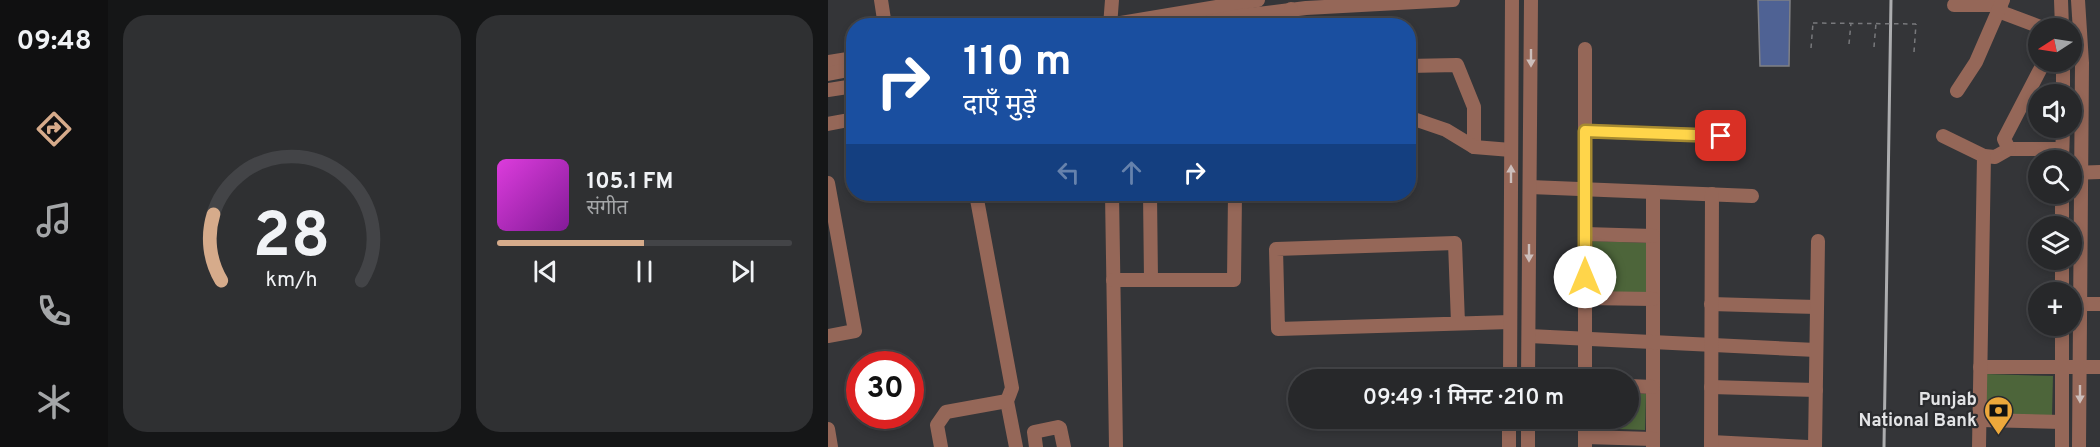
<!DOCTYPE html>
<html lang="hi">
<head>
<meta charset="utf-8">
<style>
  :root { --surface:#27282a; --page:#2f3032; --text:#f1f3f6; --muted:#a4a6a8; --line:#434447; --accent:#d6ab8b }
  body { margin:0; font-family:Overpass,"Noto Sans Devanagari",sans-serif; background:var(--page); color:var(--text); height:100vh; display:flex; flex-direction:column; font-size:22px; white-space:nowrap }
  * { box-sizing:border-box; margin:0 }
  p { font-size:20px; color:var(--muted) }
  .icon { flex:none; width:33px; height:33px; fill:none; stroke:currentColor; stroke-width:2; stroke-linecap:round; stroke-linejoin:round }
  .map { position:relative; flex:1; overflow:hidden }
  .sheet { display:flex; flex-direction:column; gap:15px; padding:15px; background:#151617; width:720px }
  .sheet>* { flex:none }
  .top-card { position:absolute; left:18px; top:18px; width:570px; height:183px; border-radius:24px; box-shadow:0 3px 9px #0003,0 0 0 2px var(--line); background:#1a4fa0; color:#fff; overflow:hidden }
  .needle { width:39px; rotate:258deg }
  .fabs { position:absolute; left:1200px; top:18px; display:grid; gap:12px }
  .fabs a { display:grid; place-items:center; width:54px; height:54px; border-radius:50%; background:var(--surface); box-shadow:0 3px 9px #0003,0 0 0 2px var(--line); font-size:30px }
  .speed { position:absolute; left:18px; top:351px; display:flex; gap:12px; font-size:30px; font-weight:700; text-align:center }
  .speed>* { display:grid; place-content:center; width:78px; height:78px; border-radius:50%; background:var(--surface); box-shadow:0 3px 9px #0003,0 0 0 2px var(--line); line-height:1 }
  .speed .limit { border:9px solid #d22; background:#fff; color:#111 }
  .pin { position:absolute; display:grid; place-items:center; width:51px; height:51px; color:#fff; margin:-26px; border-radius:12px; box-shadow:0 3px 9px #0006 }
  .me { position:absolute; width:66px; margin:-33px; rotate:0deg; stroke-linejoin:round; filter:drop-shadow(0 0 4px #0008) }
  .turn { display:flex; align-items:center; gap:21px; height:126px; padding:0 18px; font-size:27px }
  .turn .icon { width:78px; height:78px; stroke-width:2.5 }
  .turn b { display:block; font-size:42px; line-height:51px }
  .lanes { display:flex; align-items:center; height:57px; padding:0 18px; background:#0003; justify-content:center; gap:30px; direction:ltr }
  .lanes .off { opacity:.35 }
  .sheet .card { flex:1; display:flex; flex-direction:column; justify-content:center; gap:9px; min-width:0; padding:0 21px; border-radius:24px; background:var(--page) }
  .sheet .dial { align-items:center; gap:0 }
  .dial svg { height:156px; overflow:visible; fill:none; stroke:var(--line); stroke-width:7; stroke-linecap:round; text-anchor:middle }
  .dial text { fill:var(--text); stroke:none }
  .song { display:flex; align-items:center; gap:18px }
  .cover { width:72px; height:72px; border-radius:9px; background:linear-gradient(135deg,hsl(300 70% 55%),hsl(290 70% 35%)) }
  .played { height:6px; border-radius:3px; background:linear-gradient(90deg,var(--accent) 50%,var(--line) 50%) }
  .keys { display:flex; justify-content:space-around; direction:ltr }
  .sheet .tiles { flex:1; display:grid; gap:15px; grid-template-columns:repeat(2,1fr) }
  .trip { position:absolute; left:460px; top:369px; width:351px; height:60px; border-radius:30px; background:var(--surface); box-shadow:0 3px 9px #0003,0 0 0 2px var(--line); font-weight:600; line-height:60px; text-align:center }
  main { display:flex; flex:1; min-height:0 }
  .tab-bar { display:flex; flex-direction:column; width:108px; justify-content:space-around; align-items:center; background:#101011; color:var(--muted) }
  .tab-bar .icon { width:42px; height:42px }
  .tab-bar .current { color:var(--accent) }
  .tab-bar b { font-size:27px; color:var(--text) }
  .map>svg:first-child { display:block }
  .green { fill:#4d653a }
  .building { fill:#4f6294; stroke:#808185; stroke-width:1.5 }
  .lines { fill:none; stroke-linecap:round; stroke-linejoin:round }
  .path { stroke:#78797c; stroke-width:1.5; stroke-dasharray:4.5 4.5; stroke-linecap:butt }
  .minor { stroke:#956758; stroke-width:14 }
  .rail { stroke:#acadaf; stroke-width:3 }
  .path-bridge { stroke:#78797c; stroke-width:1.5; stroke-dasharray:4.5 4.5; stroke-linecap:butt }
  .oneway { fill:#ccbebb }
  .route-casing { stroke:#a68a30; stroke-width:15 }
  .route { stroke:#ffd54a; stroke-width:10 }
  .labels { text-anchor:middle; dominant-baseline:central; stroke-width:4.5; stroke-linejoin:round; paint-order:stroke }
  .poi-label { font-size:18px; font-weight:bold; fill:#e3e4e6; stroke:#2a2b2e; text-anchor:end }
</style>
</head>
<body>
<main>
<nav class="tab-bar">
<b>09:48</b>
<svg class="icon current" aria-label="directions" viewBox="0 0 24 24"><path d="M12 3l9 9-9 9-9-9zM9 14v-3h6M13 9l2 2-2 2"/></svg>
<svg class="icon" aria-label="music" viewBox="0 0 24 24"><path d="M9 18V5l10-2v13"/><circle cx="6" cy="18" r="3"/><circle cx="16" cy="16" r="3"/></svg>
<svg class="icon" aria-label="phone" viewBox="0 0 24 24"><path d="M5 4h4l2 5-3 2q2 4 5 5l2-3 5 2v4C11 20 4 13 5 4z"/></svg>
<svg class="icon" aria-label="climate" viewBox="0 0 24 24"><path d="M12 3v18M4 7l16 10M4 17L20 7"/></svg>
</nav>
<section class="sheet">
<div class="tiles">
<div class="card dial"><svg viewBox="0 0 100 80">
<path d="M14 69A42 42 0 1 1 86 69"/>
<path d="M14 69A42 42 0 0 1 10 35" stroke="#d6ab8b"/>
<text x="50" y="56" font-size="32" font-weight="700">28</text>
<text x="50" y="72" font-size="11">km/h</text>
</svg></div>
<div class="card">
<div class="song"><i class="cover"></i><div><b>105.1 FM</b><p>संगीत</p></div></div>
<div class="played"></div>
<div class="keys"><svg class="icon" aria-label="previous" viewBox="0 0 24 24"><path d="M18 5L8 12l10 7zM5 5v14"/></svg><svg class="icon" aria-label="pause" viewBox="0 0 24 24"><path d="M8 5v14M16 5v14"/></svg><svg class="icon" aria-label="next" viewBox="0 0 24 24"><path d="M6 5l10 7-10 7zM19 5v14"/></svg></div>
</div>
</div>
</section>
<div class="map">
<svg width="1272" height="447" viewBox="0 0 1272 447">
  <rect width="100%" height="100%" fill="#343538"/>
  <g class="green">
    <polygon points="765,241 820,243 818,294 763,292"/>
    <polygon points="1157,374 1225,376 1224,416 1157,414"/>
    <polygon points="801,393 818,394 817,430 763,428 764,419 801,418"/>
  </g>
  <polygon class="building" points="930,0 962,0 961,66 932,66"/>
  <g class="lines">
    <g class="path">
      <polyline points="1021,44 1023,23"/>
      <polyline points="1046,47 1048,23"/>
      <polyline points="983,48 985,23"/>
      <polyline points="1086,52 1088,24"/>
    </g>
    <g class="minor">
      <polyline points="53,0 57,26"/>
      <polyline points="1233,0 1234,28"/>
      <polyline points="1250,0 1254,63 1251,447"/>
      <polyline points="1126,5 1173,5"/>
      <polyline points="1170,11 1215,28"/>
      <polyline points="275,26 430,0"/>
      <polyline points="282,26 284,0"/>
      <polyline points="359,26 413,16 478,8 625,0"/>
      <polyline points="463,26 463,9"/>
      <polyline points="0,62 26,58"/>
      <polyline points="580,66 629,65 646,107 646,147"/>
      <polyline points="0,74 26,69"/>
      <polyline points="0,90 26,86"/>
      <polyline points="1129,91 1148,62 1175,0"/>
      <polyline points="1235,94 1235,62"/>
      <polyline points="580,117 618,130 646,147 683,150"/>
      <polyline points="0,124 26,119"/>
      <polyline points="757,131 893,136"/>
      <polyline points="1115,136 1156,156 1167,157 1181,149 1234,149"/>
      <polyline points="1181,149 1176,139 1216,62"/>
      <polyline points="1234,160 1235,128"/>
      <polyline points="1244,173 1272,172"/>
      <polyline points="0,183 27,331 0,336"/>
      <polyline points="702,187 924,196"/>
      <polyline points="825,192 825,447"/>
      <polyline points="148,194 184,388 179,401 188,447"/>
      <polyline points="284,194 288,447"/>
      <polyline points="322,194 323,280"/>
      <polyline points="1234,226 1234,194"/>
      <polyline points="757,234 825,236"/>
      <polyline points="285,280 406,280 407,194"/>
      <polyline points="1234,292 1234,260"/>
      <polyline points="757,298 825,299"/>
      <polyline points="883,304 989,307"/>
      <polyline points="1252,304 1272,304"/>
      <polyline points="630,323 627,243 448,249 450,329 682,322"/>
      <polyline points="701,336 988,350"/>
      <polyline points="1152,367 1272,367"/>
      <polyline points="682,380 684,0"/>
      <polyline points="700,380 703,0"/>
      <polyline points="757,380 757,49"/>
      <polyline points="801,386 825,387"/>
      <polyline points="883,387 988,390"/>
      <polyline points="1152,420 1234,422"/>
      <polyline points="0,429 3,447"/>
      <polyline points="757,437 825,439"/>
      <polyline points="883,442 980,447"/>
      <polyline points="113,447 109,425 118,412 179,401"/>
      <polyline points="208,447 206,432 230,427 232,428 236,447"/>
      <polyline points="681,447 681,418"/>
      <polyline points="700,447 700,418"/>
      <polyline points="757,447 757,418"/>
      <polyline points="883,447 884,194"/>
      <polyline points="987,447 990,241"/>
      <polyline points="1151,447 1156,156"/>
      <polyline points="1234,447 1234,326"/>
    </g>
    <polyline class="rail" points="1056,447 1063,0"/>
    <polyline class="path-bridge" points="985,23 1088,24"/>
  </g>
  <defs><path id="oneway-solid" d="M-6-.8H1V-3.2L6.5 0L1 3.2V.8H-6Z" transform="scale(1.5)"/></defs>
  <g class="oneway">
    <use href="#oneway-solid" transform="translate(703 58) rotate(90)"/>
    <use href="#oneway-solid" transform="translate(683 174) rotate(-90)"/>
    <use href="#oneway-solid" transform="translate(701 253) rotate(90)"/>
    <use href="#oneway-solid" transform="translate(1252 394) rotate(90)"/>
  </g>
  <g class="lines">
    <defs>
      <polyline id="route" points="757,277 757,131 893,136"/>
    </defs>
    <use href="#route" class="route-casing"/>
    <use href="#route" class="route"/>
  </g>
  <defs>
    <symbol id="bank-pin" viewBox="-11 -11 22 30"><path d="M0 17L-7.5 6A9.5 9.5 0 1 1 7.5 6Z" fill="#eda83b" stroke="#2a2b2e"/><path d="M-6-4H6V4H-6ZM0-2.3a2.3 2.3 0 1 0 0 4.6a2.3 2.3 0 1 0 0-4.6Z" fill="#111"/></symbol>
  </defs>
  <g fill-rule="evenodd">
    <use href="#bank-pin" x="1154" y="394" width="33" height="45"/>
  </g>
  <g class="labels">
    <g class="poi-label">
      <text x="1149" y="400">Punjab<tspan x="1149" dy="21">National Bank</tspan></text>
    </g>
  </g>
</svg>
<div class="fabs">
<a><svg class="needle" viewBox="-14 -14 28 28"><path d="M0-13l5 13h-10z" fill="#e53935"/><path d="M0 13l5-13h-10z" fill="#a4a6a8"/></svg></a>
<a><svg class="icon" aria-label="sound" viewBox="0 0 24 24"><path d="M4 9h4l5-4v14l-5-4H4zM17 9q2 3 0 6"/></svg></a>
<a><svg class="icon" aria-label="search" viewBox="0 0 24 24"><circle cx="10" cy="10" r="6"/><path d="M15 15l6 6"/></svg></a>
<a><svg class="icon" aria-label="layers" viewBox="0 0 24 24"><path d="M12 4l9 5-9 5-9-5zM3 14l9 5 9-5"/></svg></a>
<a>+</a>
</div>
<div class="speed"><div class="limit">30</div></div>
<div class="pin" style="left:893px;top:136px;background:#d93025"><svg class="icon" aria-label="arrive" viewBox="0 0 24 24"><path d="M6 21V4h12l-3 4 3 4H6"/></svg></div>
<svg class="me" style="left:757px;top:277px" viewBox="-20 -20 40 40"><circle r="19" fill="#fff"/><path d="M0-13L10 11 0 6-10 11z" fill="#ffd54a"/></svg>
<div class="trip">09:49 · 1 मिनट · 210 m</div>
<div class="top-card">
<div class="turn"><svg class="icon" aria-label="right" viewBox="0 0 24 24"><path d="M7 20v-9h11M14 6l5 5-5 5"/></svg><div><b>110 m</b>दाएँ मुड़ें</div></div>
<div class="lanes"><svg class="icon off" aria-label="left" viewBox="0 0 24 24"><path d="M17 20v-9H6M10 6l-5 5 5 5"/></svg><svg class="icon off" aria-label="ahead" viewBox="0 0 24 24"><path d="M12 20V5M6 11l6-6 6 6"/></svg><svg class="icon" aria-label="right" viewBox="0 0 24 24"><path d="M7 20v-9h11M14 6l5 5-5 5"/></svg></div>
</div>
</div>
</main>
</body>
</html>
